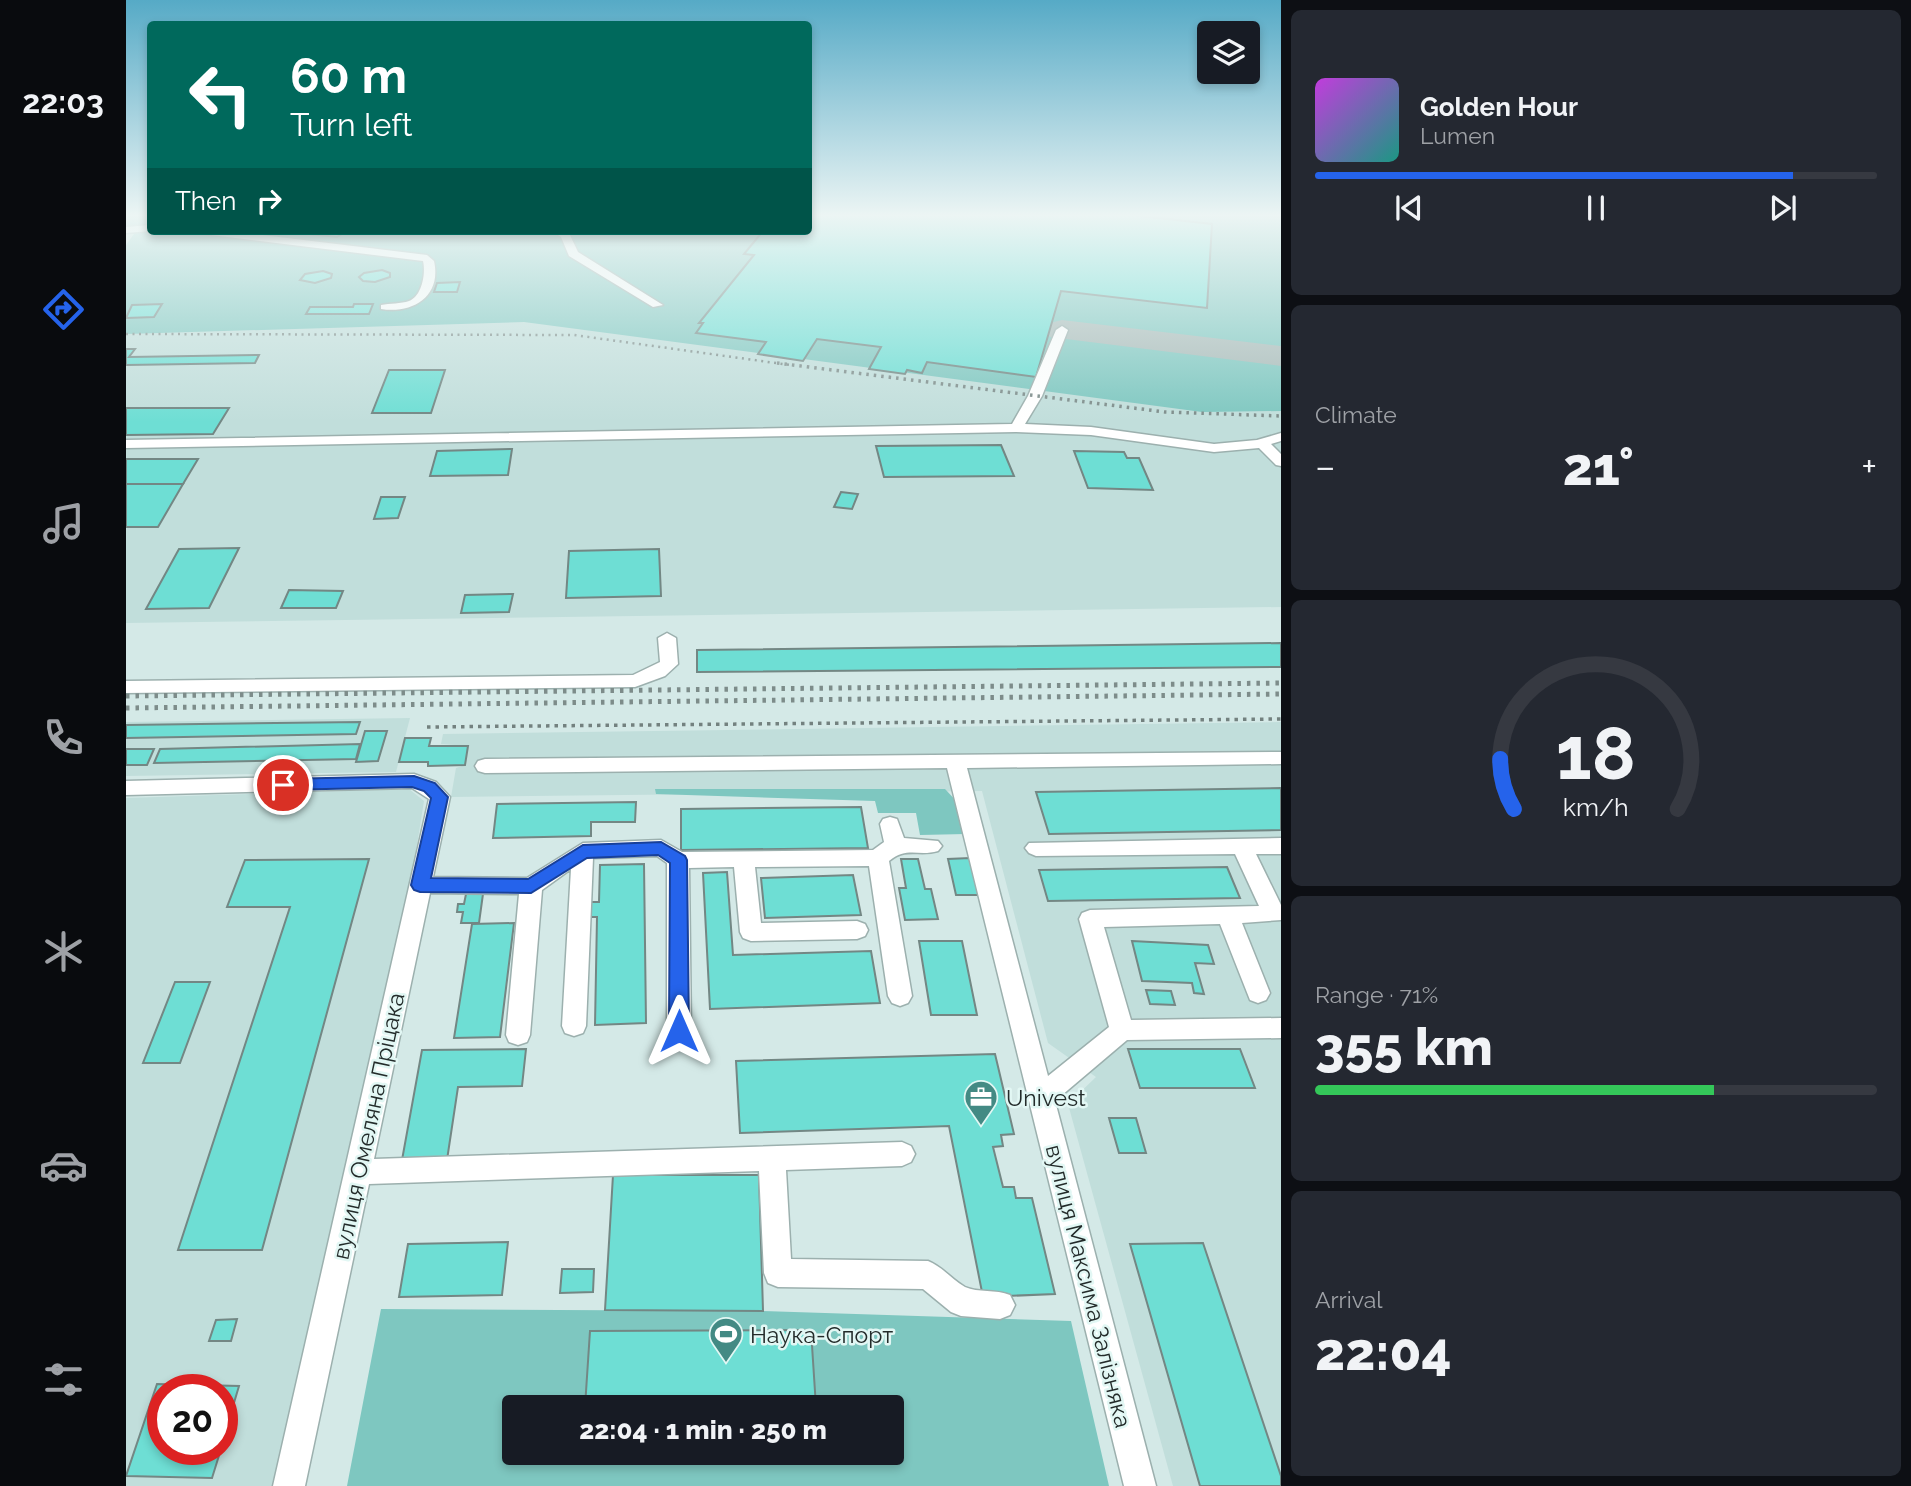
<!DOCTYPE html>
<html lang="en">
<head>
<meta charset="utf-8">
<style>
  :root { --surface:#171b24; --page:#242831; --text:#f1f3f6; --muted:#9ea1a6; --line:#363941; --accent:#2563eb }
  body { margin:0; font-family:Raleway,sans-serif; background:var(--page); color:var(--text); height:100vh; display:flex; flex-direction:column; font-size:26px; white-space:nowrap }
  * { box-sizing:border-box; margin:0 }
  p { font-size:23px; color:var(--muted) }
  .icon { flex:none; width:38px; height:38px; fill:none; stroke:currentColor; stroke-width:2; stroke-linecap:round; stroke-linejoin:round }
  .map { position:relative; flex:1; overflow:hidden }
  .details { display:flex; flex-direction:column; gap:10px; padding:10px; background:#0d0f14; width:630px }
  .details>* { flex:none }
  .top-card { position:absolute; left:21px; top:21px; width:665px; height:214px; border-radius:7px; box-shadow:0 4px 10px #0003; background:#00695c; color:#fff; overflow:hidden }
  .controls { position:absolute; left:1071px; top:21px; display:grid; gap:14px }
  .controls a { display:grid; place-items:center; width:63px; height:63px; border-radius:7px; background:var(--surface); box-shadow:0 4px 10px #0003; font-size:35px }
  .speed { position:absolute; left:21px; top:1374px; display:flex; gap:14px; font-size:35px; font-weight:700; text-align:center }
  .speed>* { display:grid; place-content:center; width:91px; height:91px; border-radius:50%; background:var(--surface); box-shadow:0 4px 10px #0003; line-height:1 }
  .speed .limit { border:10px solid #d22; background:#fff; color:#111 }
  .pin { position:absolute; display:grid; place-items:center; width:60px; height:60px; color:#fff; margin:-30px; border:4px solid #fff; border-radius:50%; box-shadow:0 2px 7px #0007 }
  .me { position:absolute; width:77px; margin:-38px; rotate:0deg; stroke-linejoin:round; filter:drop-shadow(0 0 5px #0008) }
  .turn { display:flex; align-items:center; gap:24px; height:147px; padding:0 28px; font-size:32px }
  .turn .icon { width:91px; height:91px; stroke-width:2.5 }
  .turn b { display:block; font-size:49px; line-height:60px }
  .then { display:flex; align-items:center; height:66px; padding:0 28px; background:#0003; gap:14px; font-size:26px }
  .big { font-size:52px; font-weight:800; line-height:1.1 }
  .details .card { flex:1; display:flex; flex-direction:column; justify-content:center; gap:10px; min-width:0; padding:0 24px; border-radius:10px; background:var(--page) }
  .details .dial { align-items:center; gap:0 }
  .dial svg { height:182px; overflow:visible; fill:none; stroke:var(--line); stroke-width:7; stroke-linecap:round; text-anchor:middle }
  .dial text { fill:var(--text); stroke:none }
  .song { display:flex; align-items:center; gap:21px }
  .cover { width:84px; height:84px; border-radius:10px; background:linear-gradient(135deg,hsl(290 70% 55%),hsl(170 70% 35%)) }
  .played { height:7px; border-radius:4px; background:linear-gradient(90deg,var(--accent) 85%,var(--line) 85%) }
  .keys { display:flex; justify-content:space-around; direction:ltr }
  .heat { display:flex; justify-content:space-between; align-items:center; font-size:38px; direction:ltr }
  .charge { height:10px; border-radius:5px; background:linear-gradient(90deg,#34c759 71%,var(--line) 0) }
  .trip { position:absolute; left:376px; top:1395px; width:402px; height:70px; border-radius:7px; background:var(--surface); box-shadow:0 4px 10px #0003; font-weight:800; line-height:70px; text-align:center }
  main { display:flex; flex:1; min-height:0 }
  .dock { display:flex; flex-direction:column; width:126px; justify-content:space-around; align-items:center; background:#090b0e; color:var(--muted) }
  .dock .icon { width:49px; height:49px }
  .dock .on { color:var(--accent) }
  .dock b { font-size:32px; color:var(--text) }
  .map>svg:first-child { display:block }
  .built { fill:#c1dedb; fill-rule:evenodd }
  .green { fill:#7ec7c0; fill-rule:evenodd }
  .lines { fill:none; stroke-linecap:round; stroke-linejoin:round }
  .taxiway { fill:#a8bab8; fill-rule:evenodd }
  .building { fill:#6eded4; stroke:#738784; stroke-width:2 }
  .minor-casing { stroke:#9cb0ae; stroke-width:3 }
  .path { stroke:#73817f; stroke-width:3.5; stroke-dasharray:3.5 5; stroke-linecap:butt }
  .minor { fill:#fff; fill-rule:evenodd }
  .rail-far2 { stroke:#7d8c8a; stroke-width:2.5; stroke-dasharray:2 4.5; stroke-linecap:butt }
  .rail-far1 { stroke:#7d8c8a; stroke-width:3.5; stroke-dasharray:2.5 5; stroke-linecap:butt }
  .rail { stroke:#7d8c8a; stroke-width:5; stroke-dasharray:3.5 6; stroke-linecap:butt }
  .route { fill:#2563eb; stroke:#184099; stroke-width:2 }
  .labels { text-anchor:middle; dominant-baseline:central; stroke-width:5; stroke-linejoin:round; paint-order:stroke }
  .near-poi-label { font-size:23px; fill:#232b2a; stroke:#e2f7f4; text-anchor:start }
  .near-street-label { font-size:23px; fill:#232b2a; stroke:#e2f7f4 }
</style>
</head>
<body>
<main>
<nav class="dock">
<b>22:03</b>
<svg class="icon on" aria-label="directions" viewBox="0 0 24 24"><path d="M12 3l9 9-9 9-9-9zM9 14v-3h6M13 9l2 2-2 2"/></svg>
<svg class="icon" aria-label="music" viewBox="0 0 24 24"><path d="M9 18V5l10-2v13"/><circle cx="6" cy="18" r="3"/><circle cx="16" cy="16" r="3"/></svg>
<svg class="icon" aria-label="phone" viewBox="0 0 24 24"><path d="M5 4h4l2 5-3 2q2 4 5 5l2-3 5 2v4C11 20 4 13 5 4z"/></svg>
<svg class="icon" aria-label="climate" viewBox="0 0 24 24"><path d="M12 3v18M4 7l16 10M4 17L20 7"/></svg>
<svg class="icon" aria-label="car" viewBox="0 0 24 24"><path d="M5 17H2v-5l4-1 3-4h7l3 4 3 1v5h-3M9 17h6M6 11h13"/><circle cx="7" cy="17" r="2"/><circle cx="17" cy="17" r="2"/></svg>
<svg class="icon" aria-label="filters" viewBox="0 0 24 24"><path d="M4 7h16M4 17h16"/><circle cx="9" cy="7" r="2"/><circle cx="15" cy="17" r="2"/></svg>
</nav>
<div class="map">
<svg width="1155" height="1486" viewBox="0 0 1155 1486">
  <rect width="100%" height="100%" fill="#d4e9e7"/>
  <g class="built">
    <polygon points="0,214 24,214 24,231 682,231 683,214 1155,214 1155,607 0,623"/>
    <polygon points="284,718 270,772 0,776 0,722"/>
    <polygon points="1155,722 1155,1486 1047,1486 942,1104 970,1077 922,1043 856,791 325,797 330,768 339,765 342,746 315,744 317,734"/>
    <path d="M283,789l15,12 -13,81 -133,604h-152v-688zM37,1390h59v59h-59z"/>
  </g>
  <g class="green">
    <polygon points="0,214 24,214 24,231 682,231 683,214 1155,214 1155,411 1076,412 398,322 0,334 0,245 8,234 0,233"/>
    <polygon points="529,789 819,789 834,805 840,834 794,835 790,813 752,813 749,801 530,794"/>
    <path d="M255,1309l382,2 308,10 38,165h-762zM388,1407h378v45h-378z"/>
  </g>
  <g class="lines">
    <polygon class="taxiway" points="936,320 1155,346 1155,366 924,337 920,330 924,323"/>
  </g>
  <g class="building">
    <polygon points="682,214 1015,214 1014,216 1086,224 1081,308 935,291 910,377 801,362 796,373 781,370 779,374 743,369 755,347 691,339 677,361 632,354 640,342 570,333 577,323 573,323 628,255 618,254 637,231 682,231"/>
    <polygon points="155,231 233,231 221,231 211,237"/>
    <polygon points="256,270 264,273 264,277 249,282 237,281 233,277 238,273"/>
    <polygon points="197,271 206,274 205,278 189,283 174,280 179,274"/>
    <polygon points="334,282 331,292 308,292 311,283"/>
    <polygon points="36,304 28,317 0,318 6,305"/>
    <polygon points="228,304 247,304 243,314 180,314 184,307 227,307"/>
    <polygon points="0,349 9,349 3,357 133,355 129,363 0,365"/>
    <polygon points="263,370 319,370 305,413 246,413"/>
    <polygon points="0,408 103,408 87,434 0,435"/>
    <polygon points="875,445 888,476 758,477 750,446"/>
    <polygon points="386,449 382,475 304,476 311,451"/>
    <polygon points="948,451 998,452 1001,458 1013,458 1027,490 962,488"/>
    <polygon points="0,459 72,459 57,484 0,484"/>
    <polygon points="0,484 57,484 32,527 0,527"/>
    <polygon points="715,492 732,494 726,509 708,507"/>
    <polygon points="255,497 279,497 272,518 248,519"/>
    <polygon points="113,548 83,608 20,609 53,549"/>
    <polygon points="533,549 535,596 440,598 443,551"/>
    <polygon points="163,590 217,591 210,608 155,608"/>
    <polygon points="387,594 383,612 335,613 339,595"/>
    <polygon points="1155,643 1155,667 571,672 571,650"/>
    <polygon points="234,722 230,734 0,738 0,725"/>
    <polygon points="239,731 261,731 252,761 230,762"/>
    <polygon points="279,738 305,738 303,746 342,746 339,765 302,766 302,762 273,762"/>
    <polygon points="234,744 230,759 28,763 34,749"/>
    <polygon points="0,749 28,749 21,765 0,765"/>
    <polygon points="1155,788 1155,830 923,834 910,792"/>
    <polygon points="510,802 509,822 465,822 465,836 367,838 371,804"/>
    <polygon points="735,807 742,848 555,850 555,809"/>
    <polygon points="844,858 853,895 830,895 822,859"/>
    <polygon points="243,859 136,1250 52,1250 164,907 101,907 119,860"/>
    <polygon points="775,859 792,859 799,889 805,889 812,919 779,920 773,888 780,888"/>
    <polygon points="518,864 520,1023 469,1025 471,917 465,917 465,902 473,902 474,865"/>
    <polygon points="1101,867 1114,898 922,901 913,870"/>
    <polygon points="601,872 607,955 745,951 754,1003 584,1009 577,873"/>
    <polygon points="727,875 735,915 639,918 635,878"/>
    <polygon points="340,894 357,894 353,923 335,923 337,912 331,912 332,904 338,904"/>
    <polygon points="388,923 374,1037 328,1038 346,924"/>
    <polygon points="793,941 836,941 851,1015 805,1015"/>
    <polygon points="1006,941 1082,945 1088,964 1069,963 1078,994 1068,993 1066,983 1016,981"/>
    <polygon points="49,982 84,982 54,1063 17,1063"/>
    <polygon points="1020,990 1045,991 1049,1005 1024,1004"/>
    <polygon points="400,1049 396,1086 332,1087 321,1160 276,1160 296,1050"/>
    <polygon points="1002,1049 1114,1049 1129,1088 1014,1088"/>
    <polygon points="869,1054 888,1134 875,1135 877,1146 867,1147 877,1187 888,1187 890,1198 906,1198 929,1294 857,1297 823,1126 614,1133 610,1061"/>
    <polygon points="983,1118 1010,1118 1020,1153 993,1153"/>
    <polygon points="487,1175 633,1175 637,1311 479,1310"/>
    <polygon points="382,1242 376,1295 273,1297 282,1244"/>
    <polygon points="1077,1243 1155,1476 1155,1486 1074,1486 1004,1244"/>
    <polygon points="436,1269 468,1269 467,1292 434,1293"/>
    <polygon points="111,1319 105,1341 83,1341 90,1320"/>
    <polygon points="685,1330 690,1407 459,1407 464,1331"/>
    <polygon points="31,1384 113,1386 96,1443 96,1390 37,1390 37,1449 95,1449 86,1478 0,1476"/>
  </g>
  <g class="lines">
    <defs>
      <g id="minor">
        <polygon points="24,225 24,231 0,233 0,227"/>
        <path d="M72,231h31l198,24 7,6c8,36 -22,53 -53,48v-4c9,-2 20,-1 28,-4 13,-5 17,-28 14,-40l-220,-27z"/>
        <polygon points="426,231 443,233 452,252 537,305 527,307 443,256 435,237"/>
        <polygon points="936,326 942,330 916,396 899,424 965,427 1088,444 1131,440 1155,433 1155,441 1145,444 1155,454 1155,466 1150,465 1133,448 1088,452 965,435 890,432 0,448 0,440 886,424 902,396 930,330"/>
        <polygon points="541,633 550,638 552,664 539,676 509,687 0,693 0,681 507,675 534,662 532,638"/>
        <polygon points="1155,752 1155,764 841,768 922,1076 983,1027 953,919 956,913 964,910 1133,906 1109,854 910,856 903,853 899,848 903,843 1155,838 1155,854 1130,854 1155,905 1155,920 1116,923 1144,993 1140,1000 1132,1003 1124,1000 1094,924 978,927 1005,1020 1155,1018 1155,1038 1001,1040 929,1101 1030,1486 998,1486 821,768 359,773 352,771 349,766 352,761 359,759"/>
        <path d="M288,774l22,8 14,15 -17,80 94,1 56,-35 78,-3 21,12 191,-2 11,-8 -4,-18 3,-5 7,-2 7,2 7,19 34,3 4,5 -4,5c-20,6 -30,-5 -49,10l23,135 -4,7 -8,3 -8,-3 -4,-7 -19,-130 -114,1 6,56 96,-2 8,3 3,6 -3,6 -8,3 -106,2 -8,-3 -3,-6 -6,-65 -45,1 2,163 -3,7 -9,3 -9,-3 -3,-7v-168l-10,-7 -64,2 -7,168 -3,7 -9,3 -9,-3 -3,-7 9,-157 -29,21 -12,145 -3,7 -9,3 -9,-3 -3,-7 13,-141 -89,-1 -56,266 528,-17 9,4 4,8 -4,8 -9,4 -116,4 5,89 137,2c15,6 24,19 37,26 13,6 31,2 45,8l5,10 -5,10 -10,4 -39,-3 -10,-4 -28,-23 -145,-2 -10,-4 -4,-10 -5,-102 -390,13 -64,302h-32l156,-687 -17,-11 -286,7v-14z"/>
      </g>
    </defs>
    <use href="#minor" class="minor-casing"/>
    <polyline class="path" points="301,727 1155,719"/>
    <use href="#minor" class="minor"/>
    <polyline class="rail-far2" points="0,334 448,335 664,365"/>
    <polyline class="rail-far1" points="651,363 1039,412 1155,416"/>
    <g class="rail">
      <polyline points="0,696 1155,683"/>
      <polyline points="0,708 1155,694"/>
    </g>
  </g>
  <linearGradient id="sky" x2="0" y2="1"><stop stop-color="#56aac6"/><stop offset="0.51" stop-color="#ecf5f4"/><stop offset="1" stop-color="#ecf5f4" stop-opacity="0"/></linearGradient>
  <rect width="1155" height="422" fill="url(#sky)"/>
  <polygon class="route" points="288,776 309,783 322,797 305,878 402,879 457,845 535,842 559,856 561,860 563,1031 560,1037 553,1039 546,1037 543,1031 544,863 532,855 461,858 405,893 294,892 288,890 285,885 305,798 298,791 286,787 157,790 149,785 157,779"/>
  <defs>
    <symbol id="office-pin" viewBox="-11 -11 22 30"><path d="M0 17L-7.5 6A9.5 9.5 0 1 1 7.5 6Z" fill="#438a84" stroke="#e2f7f4"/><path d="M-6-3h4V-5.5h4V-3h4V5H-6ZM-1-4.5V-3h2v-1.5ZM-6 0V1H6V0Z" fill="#fff"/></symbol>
    <symbol id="stadium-pin" viewBox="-11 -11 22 30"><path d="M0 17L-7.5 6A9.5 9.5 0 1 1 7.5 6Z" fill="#438a84" stroke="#e2f7f4"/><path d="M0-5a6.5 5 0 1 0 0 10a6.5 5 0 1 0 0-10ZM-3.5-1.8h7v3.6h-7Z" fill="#fff"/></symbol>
  </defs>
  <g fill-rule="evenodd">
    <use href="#office-pin" x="836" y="1078" width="38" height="52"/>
    <use href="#stadium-pin" x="581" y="1315" width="38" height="52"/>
  </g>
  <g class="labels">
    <g class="near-poi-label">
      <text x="880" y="1097">Univest</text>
      <text x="624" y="1334">Наука-Спорт</text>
    </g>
    <g class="near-street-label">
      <text transform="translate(242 1126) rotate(-78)">вулиця Омеляна Пріцака</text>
      <text transform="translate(963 1286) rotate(76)">вулиця Максима Залізняка</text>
    </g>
  </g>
</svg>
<div class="controls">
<a><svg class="icon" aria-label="layers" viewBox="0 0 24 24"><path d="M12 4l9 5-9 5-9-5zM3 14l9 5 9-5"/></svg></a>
</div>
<div class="speed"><div class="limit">20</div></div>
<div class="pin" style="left:157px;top:785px;background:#d93025"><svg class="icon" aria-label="arrive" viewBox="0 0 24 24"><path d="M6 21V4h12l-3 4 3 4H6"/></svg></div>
<svg class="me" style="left:553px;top:1031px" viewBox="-20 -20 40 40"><path d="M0-17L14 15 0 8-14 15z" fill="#2563eb" stroke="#fff" stroke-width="4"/></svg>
<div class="trip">22:04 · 1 min · 250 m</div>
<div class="top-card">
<div class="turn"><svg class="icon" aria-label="left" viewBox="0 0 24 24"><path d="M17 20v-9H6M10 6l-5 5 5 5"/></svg><div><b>60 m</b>Turn left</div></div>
<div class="then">Then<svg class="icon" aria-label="right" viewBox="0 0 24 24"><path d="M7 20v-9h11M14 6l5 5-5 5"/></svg></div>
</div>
</div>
<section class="details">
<div class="card">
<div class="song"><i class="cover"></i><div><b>Golden Hour</b><p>Lumen</p></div></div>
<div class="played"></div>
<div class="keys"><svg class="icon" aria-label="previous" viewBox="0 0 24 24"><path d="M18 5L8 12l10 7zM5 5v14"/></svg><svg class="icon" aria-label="pause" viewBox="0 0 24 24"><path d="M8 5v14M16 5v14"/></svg><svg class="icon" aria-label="next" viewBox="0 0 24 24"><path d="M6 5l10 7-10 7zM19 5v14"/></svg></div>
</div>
<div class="card"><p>Climate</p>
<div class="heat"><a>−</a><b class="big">21°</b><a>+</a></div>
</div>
<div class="card dial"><svg viewBox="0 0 100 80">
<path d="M14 69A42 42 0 1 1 86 69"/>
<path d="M14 69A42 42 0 0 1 8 47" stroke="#2563eb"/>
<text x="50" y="56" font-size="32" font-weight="700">18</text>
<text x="50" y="72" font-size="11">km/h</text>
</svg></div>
<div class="card"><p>Range · 71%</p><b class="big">355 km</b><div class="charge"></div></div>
<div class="card"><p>Arrival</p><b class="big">22:04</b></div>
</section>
</main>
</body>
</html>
